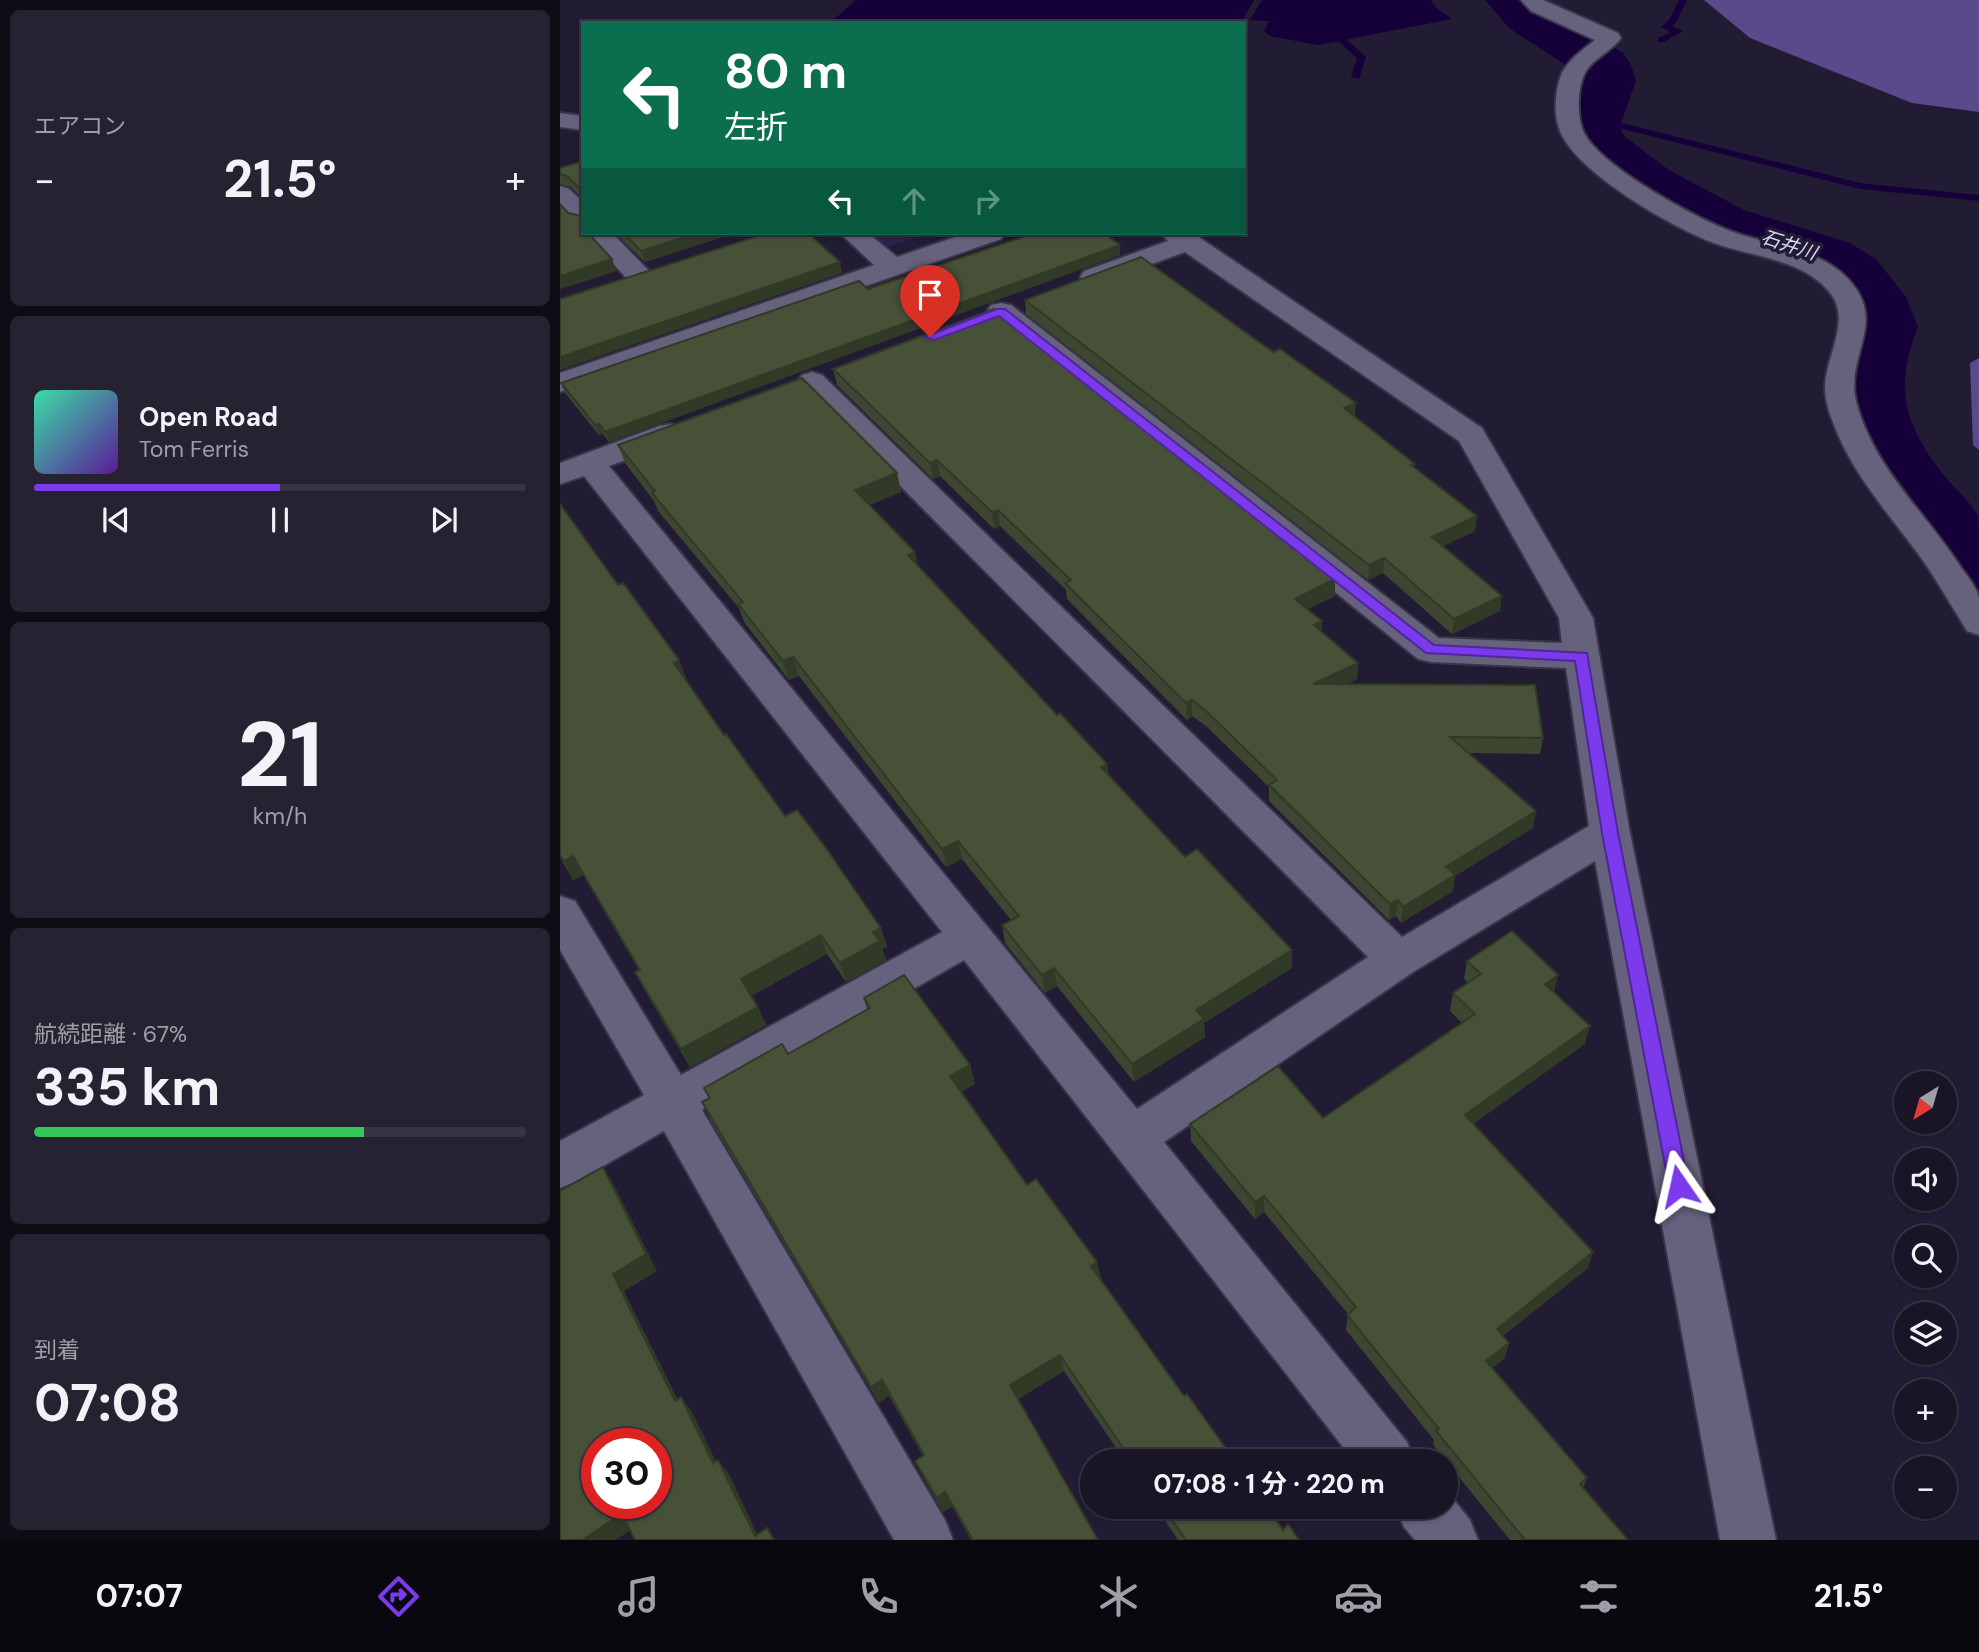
<!DOCTYPE html>
<html lang="ja">
<head>
<meta charset="utf-8">
<style>
  :root { --surface:#191526; --page:#262232; --text:#f1f3f6; --muted:#9f9fa7; --line:#373443; --accent:#7c3aed }
  body { margin:0; font-family:"DM Sans","Noto Sans JP",sans-serif; background:var(--page); color:var(--text); height:100vh; display:flex; flex-direction:column; font-size:26px; white-space:nowrap }
  * { box-sizing:border-box; margin:0 }
  p { font-size:23px; color:var(--muted) }
  .icon { flex:none; width:38px; height:38px; fill:none; stroke:currentColor; stroke-width:2; stroke-linecap:round; stroke-linejoin:round }
  .map { position:relative; flex:1; overflow:hidden }
  .sheet { display:flex; flex-direction:column; gap:10px; padding:10px; background:#0e0c15; width:560px }
  .sheet>* { flex:none }
  .guide { position:absolute; left:21px; top:21px; width:665px; height:214px; border-radius:0px; box-shadow:0 2px 5px #0004,0 0 0 2px var(--line); background:#0b6e4f; color:#fff; overflow:hidden }
  .needle { width:46px; rotate:217deg }
  .buttons { position:absolute; left:1334px; top:1071px; display:grid; gap:14px }
  .buttons a { display:grid; place-items:center; width:63px; height:63px; border-radius:50%; background:var(--surface); box-shadow:0 2px 5px #0004,0 0 0 2px var(--line); font-size:35px }
  .speed { position:absolute; left:21px; top:1428px; display:flex; gap:14px; font-size:35px; font-weight:700; text-align:center }
  .speed>* { display:grid; place-content:center; width:91px; height:91px; border-radius:50%; background:var(--surface); box-shadow:0 2px 5px #0004,0 0 0 2px var(--line); line-height:1 }
  .speed .limit { border:10px solid #d22; background:#fff; color:#111 }
  .pin { position:absolute; display:grid; place-items:center; width:60px; height:60px; color:#fff; margin:-72px -30px; border-radius:50% 50% 50% 0; rotate:-45deg; box-shadow:0 0 7px #0007 }
  .pin .icon { rotate:45deg }
  .me { position:absolute; width:77px; margin:-38px; rotate:349deg; stroke-linejoin:round; filter:drop-shadow(0 0 5px #0008) }
  .turn { display:flex; align-items:center; gap:24px; height:147px; padding:0 28px; font-size:32px }
  .turn .icon { width:91px; height:91px; stroke-width:2.5 }
  .turn b { display:block; font-size:49px; line-height:60px }
  .lanes { display:flex; align-items:center; height:66px; padding:0 28px; background:#0003; justify-content:center; gap:35px; direction:ltr }
  .lanes .off { opacity:.35 }
  .big { font-size:52px; font-weight:700; line-height:1.1 }
  .sheet .tile { flex:1; display:flex; flex-direction:column; justify-content:center; gap:10px; min-width:0; padding:0 24px; border-radius:10px; background:var(--page) }
  .sheet .dial { align-items:center; gap:0 }
  .dial b { font-size:91px; line-height:1 }
  .song { display:flex; align-items:center; gap:21px }
  .cover { width:84px; height:84px; border-radius:10px; background:linear-gradient(135deg,hsl(160 70% 55%),hsl(270 70% 35%)) }
  .played { height:7px; border-radius:4px; background:linear-gradient(90deg,var(--accent) 50%,var(--line) 50%) }
  .keys { display:flex; justify-content:space-around; direction:ltr }
  .heat { display:flex; justify-content:space-between; align-items:center; font-size:38px; direction:ltr }
  .charge { height:10px; border-radius:5px; background:linear-gradient(90deg,#34c759 67%,var(--line) 0) }
  .trip { position:absolute; left:520px; top:1449px; width:378px; height:70px; border-radius:35px; background:var(--surface); box-shadow:0 2px 5px #0004,0 0 0 2px var(--line); font-weight:700; line-height:70px; text-align:center }
  .menu { display:flex; height:112px; justify-content:space-around; align-items:center; background:#0a080f; color:var(--muted) }
  .menu .icon { width:49px; height:49px }
  .menu .active { color:var(--accent) }
  .menu b { font-size:32px; color:var(--text) }
  main { display:flex; flex:1; min-height:0 }
  .map>svg:first-child { display:block }
  .green { fill:#2c214e }
  .forest { fill:#594a8b }
  .water { fill:#16003a }
  .lines { fill:none; stroke-linecap:round; stroke-linejoin:round }
  .stream { fill:#16003a; fill-rule:evenodd }
  .river { fill:#16003a; fill-rule:evenodd }
  .minor-casing { stroke:#393548; stroke-width:4 }
  .minor { fill:#66617d; fill-rule:evenodd }
  .wall { fill:#3c4630 }
  .shaded-wall { fill:#313927 }
  .building { fill:#465138; stroke:#313927; stroke-width:2; fill-rule:evenodd }
  .route { fill:#7c3aed; stroke:#51269a; stroke-width:2 }
  .labels { text-anchor:middle; dominant-baseline:central; stroke-width:7; stroke-linejoin:round; paint-order:stroke }
  .far-water-label { font-size:19px; font-style:italic; fill:#dcd6fd; stroke:#211c33 }
</style>
</head>
<body>
<main>
<section class="sheet">
<div class="tile"><p>エアコン</p>
<div class="heat"><a>−</a><b class="big">21.5°</b><a>+</a></div>
</div>
<div class="tile">
<div class="song"><i class="cover"></i><div><b>Open Road</b><p>Tom Ferris</p></div></div>
<div class="played"></div>
<div class="keys"><svg class="icon" aria-label="previous" viewBox="0 0 24 24"><path d="M18 5L8 12l10 7zM5 5v14"/></svg><svg class="icon" aria-label="pause" viewBox="0 0 24 24"><path d="M8 5v14M16 5v14"/></svg><svg class="icon" aria-label="next" viewBox="0 0 24 24"><path d="M6 5l10 7-10 7zM19 5v14"/></svg></div>
</div>
<div class="tile dial"><b>21</b><p>km/h</p></div>
<div class="tile"><p>航続距離 · 67%</p><b class="big">335 km</b><div class="charge"></div></div>
<div class="tile"><p>到着</p><b class="big">07:08</b></div>
</section>
<div class="map">
<svg width="1419" height="1540" viewBox="0 0 1419 1540">
  <rect width="100%" height="100%" fill="#211c33"/>
  <polygon class="green" points="305,233 369,233 324,248"/>
  <g class="forest">
    <polygon points="1144,0 1419,0 1419,112 1352,103 1190,38"/>
    <polygon points="1419,358 1419,450 1413,445 1410,363"/>
  </g>
  <g class="water">
    <polygon points="296,0 694,0 681,23 270,23"/>
    <polygon points="702,0 871,0 876,8 892,19 758,45 710,36 704,31 709,21 690,20"/>
  </g>
  <g class="lines">
    <g class="stream">
      <polygon points="1119,0 1127,0 1117,21 1112,26 1123,31 1104,42 1098,42 1098,38 1111,32 1101,27 1109,20"/>
      <polygon points="779,38 785,38 806,57 799,79 791,77 797,58 779,42"/>
      <polygon points="1034,116 1300,183 1419,195 1419,201 1300,189 1031,121 1029,119"/>
    </g>
    <path class="river" d="M925,0h56l82,53 8,12 5,16 -16,45 4,10 45,34 75,40 106,33 26,16 30,38 12,30c-25,63 -13,100 29,152 10,11 24,24 31,37 1,10 1,70 1,85l-30,-8 -94,-129 -18,-37 -8,-42 8,-35 11,-23c-3,-8 -5,-18 -9,-25 -19,-38 -101,-49 -139,-64 -31,-12 -69,-37 -96,-58 -13,-10 -31,-21 -38,-36 -12,-27 18,-47 12,-71l-68,-44z"/>
    <defs>
      <g id="minor">
        <path d="M961,0h22l75,33 3,5c-10,14 -31,22 -37,37 -7,16 -7,43 0,58 17,34 113,86 149,99 38,14 87,16 116,48 39,43 -4,75 7,121 16,65 69,111 104,165 6,9 17,21 19,32 0,11 0,25 0,37l-12,-4c-15,-24 -29,-49 -45,-72 -32,-44 -71,-86 -89,-137 -5,-12 -8,-24 -8,-36 1,-30 26,-65 6,-92 -27,-36 -81,-37 -120,-52 -42,-17 -134,-69 -151,-111 -7,-16 -5,-42 2,-58 7,-14 22,-24 33,-33l-64,-29z"/>
        <polygon points="0,113 23,116 23,130 0,127"/>
        <polygon points="0,186 9,189 23,202 23,225 14,222 0,208"/>
        <polygon points="25,233 52,233 93,275 89,281 79,283 69,281"/>
        <polygon points="280,233 308,233 337,257 407,233 445,233 441,239 0,392 0,373 314,265"/>
        <polygon points="601,233 631,233 637,236 922,428 1033,618 1070,833 1216,1540 1160,1540 1035,861 853,972 604,1142 847,1442 855,1461 794,1461 404,960 142,1110 385,1520 393,1540 334,1540 104,1131 17,1181 0,1188 0,1141 84,1095 0,950 0,896 15,901 121,1075 382,932 24,476 0,484 0,463 99,426 110,424 121,426 125,433 121,440 49,466 577,1109 808,957 242,387 237,381 242,375 252,372 262,375 842,937 1029,826 1006,668 871,662 858,659 427,311 431,305 441,303 451,305 879,638 1002,643 999,618 899,441 625,252 534,285 524,283 520,277 524,271 608,241"/>
        <polygon points="886,1490 910,1520 918,1540 855,1540 844,1527 836,1507 886,1507"/>
      </g>
    </defs>
    <use href="#minor" class="minor-casing"/>
    <use href="#minor" class="minor"/>
  </g>
  <g class="wall">
    <polygon points="23,161 23,233 56,271 0,289 0,204 8,213 21,216 22,198 11,187 0,184 0,168"/>
    <polygon points="55,233 175,233 85,262"/>
    <polygon points="560,255 49,442 43,434 39,435 5,393 1,383 308,289"/>
    <polygon points="465,300 795,416 854,467 917,516 915,531 883,546 940,611 892,634 823,573 808,580 466,314"/>
    <polygon points="273,369 775,596 747,609 762,621 761,632 798,663 797,679 787,684 983,738 980,754 909,753 973,828 895,876 893,891 841,923 836,916 829,920 709,801 709,787 646,726 632,716 627,720 507,599 506,590 440,526 434,529 380,476 373,479 277,385"/>
    <polygon points="58,445 337,473 341,492 309,505 358,566 497,715 547,764 548,774 625,857 732,968 644,1023 645,1037 574,1082 497,986 485,993 445,943 442,925 451,920 402,859 386,867 239,676 229,680 184,622 179,608 98,511 94,501 65,463"/>
    <polygon points="0,504 127,680 126,680 164,735 225,816 321,928 327,947 322,949 326,960 286,982 267,954 191,996 198,1007 206,1025 130,1067 85,991 75,972 79,970 23,875 13,880 0,857"/>
    <polygon points="907,961 994,992 1025,1044 913,1124 1028,1268 943,1336 945,1358 932,1368 1027,1478 1023,1488 1068,1540 950,1540 873,1445 874,1440 786,1330 788,1314 704,1212 695,1219 631,1141 630,1124 763,1118 902,1023 890,1011 893,993 908,983 904,979"/>
    <polygon points="304,998 410,1065 415,1084 401,1092 467,1185 537,1262 541,1279 624,1396 675,1461 565,1461 504,1371 458,1399 538,1540 411,1540 392,1506 383,1512 362,1475 355,1461 363,1456 329,1396 319,1403 151,1121 142,1102 149,1099 144,1088 228,1054 307,1010"/>
    <polygon points="596,1507 707,1507 723,1530 739,1540 618,1540"/>
  </g>
  <g class="shaded-wall">
    <polygon points="137,233 175,233 85,262 81,251"/>
    <polygon points="560,245 560,255 49,442 45,432"/>
    <polygon points="52,259 56,271 0,289 0,276"/>
    <polygon points="280,262 282,273 0,370 0,357"/>
    <polygon points="796,403 795,417 784,408"/>
    <polygon points="39,424 43,434 39,435 35,425"/>
    <polygon points="377,460 380,476 373,479 370,463"/>
    <polygon points="337,473 341,492 299,508 295,490"/>
    <polygon points="438,510 440,526 434,529 432,512"/>
    <polygon points="917,516 915,531 871,552 872,537"/>
    <polygon points="355,552 359,571 348,555"/>
    <polygon points="824,558 823,573 808,580 809,565"/>
    <polygon points="775,579 775,596 735,615 735,599"/>
    <polygon points="942,596 940,611 892,634 894,619"/>
    <polygon points="762,621 761,638 754,625"/>
    <polygon points="233,657 239,676 229,680 223,661"/>
    <polygon points="119,660 127,680 121,682 114,663"/>
    <polygon points="798,663 797,679 753,700 753,684"/>
    <polygon points="632,700 632,716 627,720 626,703"/>
    <polygon points="547,764 549,782 541,767"/>
    <polygon points="976,811 973,828 895,876 893,891 841,923 843,907 886,867"/>
    <polygon points="398,841 402,859 386,867 382,849"/>
    <polygon points="13,856 23,875 13,880 4,861"/>
    <polygon points="838,900 836,916 829,920 830,904"/>
    <polygon points="321,928 327,947 322,949 326,960 286,982 280,963 313,932"/>
    <polygon points="261,935 267,954 188,997 181,979"/>
    <polygon points="732,950 732,968 644,1023 645,1037 574,1082 572,1064 636,1010"/>
    <polygon points="494,968 497,986 485,993 482,975"/>
    <polygon points="998,975 994,993 985,984"/>
    <polygon points="198,1007 206,1025 130,1067 121,1049"/>
    <polygon points="1030,1026 1025,1044 902,1132 905,1115"/>
    <polygon points="410,1065 415,1084 396,1095 390,1076"/>
    <polygon points="43,1167 54,1185 97,1271 64,1291 126,1416 115,1401 53,1274"/>
    <polygon points="704,1196 704,1212 695,1219 695,1202"/>
    <polygon points="1033,1252 1028,1268 933,1344 937,1329"/>
    <polygon points="537,1262 541,1279 531,1266"/>
    <polygon points="949,1343 945,1358 922,1376 926,1361"/>
    <polygon points="500,1355 504,1371 455,1401 450,1385"/>
    <polygon points="322,1380 329,1396 319,1403 311,1387"/>
    <polygon points="121,1397 132,1412 164,1478 153,1463"/>
    <polygon points="158,1460 169,1474 200,1540 195,1536"/>
    <polygon points="385,1492 392,1506 383,1512 377,1498"/>
    <polygon points="62,1514 75,1527 56,1540 22,1540"/>
  </g>
  <g class="building">
    <polygon points="23,161 23,219 21,219 19,224 23,227 23,233 28,233 52,259 0,276 0,204 8,213 21,216 22,191 7,176 0,174 0,168"/>
    <polygon points="63,233 137,233 81,251"/>
    <polygon points="208,233 248,233 280,262 0,357 0,299"/>
    <polygon points="475,233 543,233 560,245 45,432 39,424 35,425 1,383 299,281 308,289"/>
    <polygon points="581,257 713,352 720,349 796,403 784,408 855,464 851,465 917,516 872,537 942,596 894,619 824,558 809,565 465,300"/>
    <polygon points="434,309 775,579 735,599 762,621 754,625 798,663 753,684 975,685 983,738 890,737 976,811 886,867 895,875 843,907 838,900 830,904 709,785 717,780 645,710 632,700 626,703 505,583 511,580 438,510 432,512 377,460 370,463 273,369"/>
    <polygon points="242,378 337,473 295,490 355,552 348,555 497,715 500,713 547,764 541,767 625,857 637,849 732,950 636,1010 644,1019 572,1064 494,968 482,975 442,925 459,916 398,841 382,849 233,657 223,661 178,604 183,602 92,493 95,491 58,445"/>
    <polygon points="0,504 58,585 63,583 119,660 114,663 164,735 166,734 225,816 237,810 266,848 321,928 313,932 320,941 280,963 261,935 181,979 198,1007 121,1049 75,972 80,970 13,856 4,861 0,855"/>
    <polygon points="952,931 998,975 985,984 1030,1026 905,1115 1033,1252 937,1329 949,1343 926,1361 1027,1478 1020,1484 1068,1540 965,1540 876,1431 879,1429 787,1315 796,1307 704,1196 695,1202 630,1124 718,1066 763,1118 915,1014 893,993 921,974 907,961"/>
    <polygon points="344,975 410,1065 390,1076 467,1185 476,1179 537,1262 531,1266 624,1396 627,1394 675,1461 572,1461 500,1355 450,1385 538,1540 413,1540 385,1492 377,1498 355,1461 364,1455 322,1380 311,1387 142,1102 150,1098 144,1088 222,1044 228,1054 310,1008 304,998"/>
    <path d="M43,1167l43,87 -33,20 62,127 6,-4 32,66 5,-3 37,76 12,-8 7,12h-139l-13,-26 -40,26h-22v-349zM37,1444h59v59h-59z"/>
    <polygon points="603,1507 707,1507 723,1530 728,1524 739,1540 626,1540"/>
  </g>
  <polygon class="route" points="437,309 445,309 874,645 1027,653 1058,833 1129,1186 1126,1193 1119,1195 1112,1193 1109,1186 1042,833 1015,661 866,653 439,316 374,340 364,337"/>
  <g class="labels">
    <g class="far-water-label">
      <text transform="translate(1229 245) rotate(18)">石井川</text>
    </g>
  </g>
</svg>
<div class="buttons">
<a><svg class="needle" viewBox="-14 -14 28 28"><path d="M0-13l5 13h-10z" fill="#e53935"/><path d="M0 13l5-13h-10z" fill="#9f9fa7"/></svg></a>
<a><svg class="icon" aria-label="sound" viewBox="0 0 24 24"><path d="M4 9h4l5-4v14l-5-4H4zM17 9q2 3 0 6"/></svg></a>
<a><svg class="icon" aria-label="search" viewBox="0 0 24 24"><circle cx="10" cy="10" r="6"/><path d="M15 15l6 6"/></svg></a>
<a><svg class="icon" aria-label="layers" viewBox="0 0 24 24"><path d="M12 4l9 5-9 5-9-5zM3 14l9 5 9-5"/></svg></a>
<a>+</a>
<a>−</a>
</div>
<div class="speed"><div class="limit">30</div></div>
<div class="pin" style="left:370px;top:337px;background:#d93025"><svg class="icon" aria-label="arrive" viewBox="0 0 24 24"><path d="M6 21V4h12l-3 4 3 4H6"/></svg></div>
<svg class="me" style="left:1119px;top:1186px" viewBox="-20 -20 40 40"><path d="M0-17L14 15 0 8-14 15z" fill="#7c3aed" stroke="#fff" stroke-width="4"/></svg>
<div class="trip">07:08 · 1 分 · 220 m</div>
<div class="guide">
<div class="turn"><svg class="icon" aria-label="left" viewBox="0 0 24 24"><path d="M17 20v-9H6M10 6l-5 5 5 5"/></svg><div><b>80 m</b>左折</div></div>
<div class="lanes"><svg class="icon" aria-label="left" viewBox="0 0 24 24"><path d="M17 20v-9H6M10 6l-5 5 5 5"/></svg><svg class="icon off" aria-label="ahead" viewBox="0 0 24 24"><path d="M12 20V5M6 11l6-6 6 6"/></svg><svg class="icon off" aria-label="right" viewBox="0 0 24 24"><path d="M7 20v-9h11M14 6l5 5-5 5"/></svg></div>
</div>
</div>
</main>
<nav class="menu">
<b>07:07</b>
<svg class="icon active" aria-label="directions" viewBox="0 0 24 24"><path d="M12 3l9 9-9 9-9-9zM9 14v-3h6M13 9l2 2-2 2"/></svg>
<svg class="icon" aria-label="music" viewBox="0 0 24 24"><path d="M9 18V5l10-2v13"/><circle cx="6" cy="18" r="3"/><circle cx="16" cy="16" r="3"/></svg>
<svg class="icon" aria-label="phone" viewBox="0 0 24 24"><path d="M5 4h4l2 5-3 2q2 4 5 5l2-3 5 2v4C11 20 4 13 5 4z"/></svg>
<svg class="icon" aria-label="climate" viewBox="0 0 24 24"><path d="M12 3v18M4 7l16 10M4 17L20 7"/></svg>
<svg class="icon" aria-label="car" viewBox="0 0 24 24"><path d="M5 17H2v-5l4-1 3-4h7l3 4 3 1v5h-3M9 17h6M6 11h13"/><circle cx="7" cy="17" r="2"/><circle cx="17" cy="17" r="2"/></svg>
<svg class="icon" aria-label="filters" viewBox="0 0 24 24"><path d="M4 7h16M4 17h16"/><circle cx="9" cy="7" r="2"/><circle cx="15" cy="17" r="2"/></svg>
<b>21.5°</b>
</nav>
</body>
</html>
